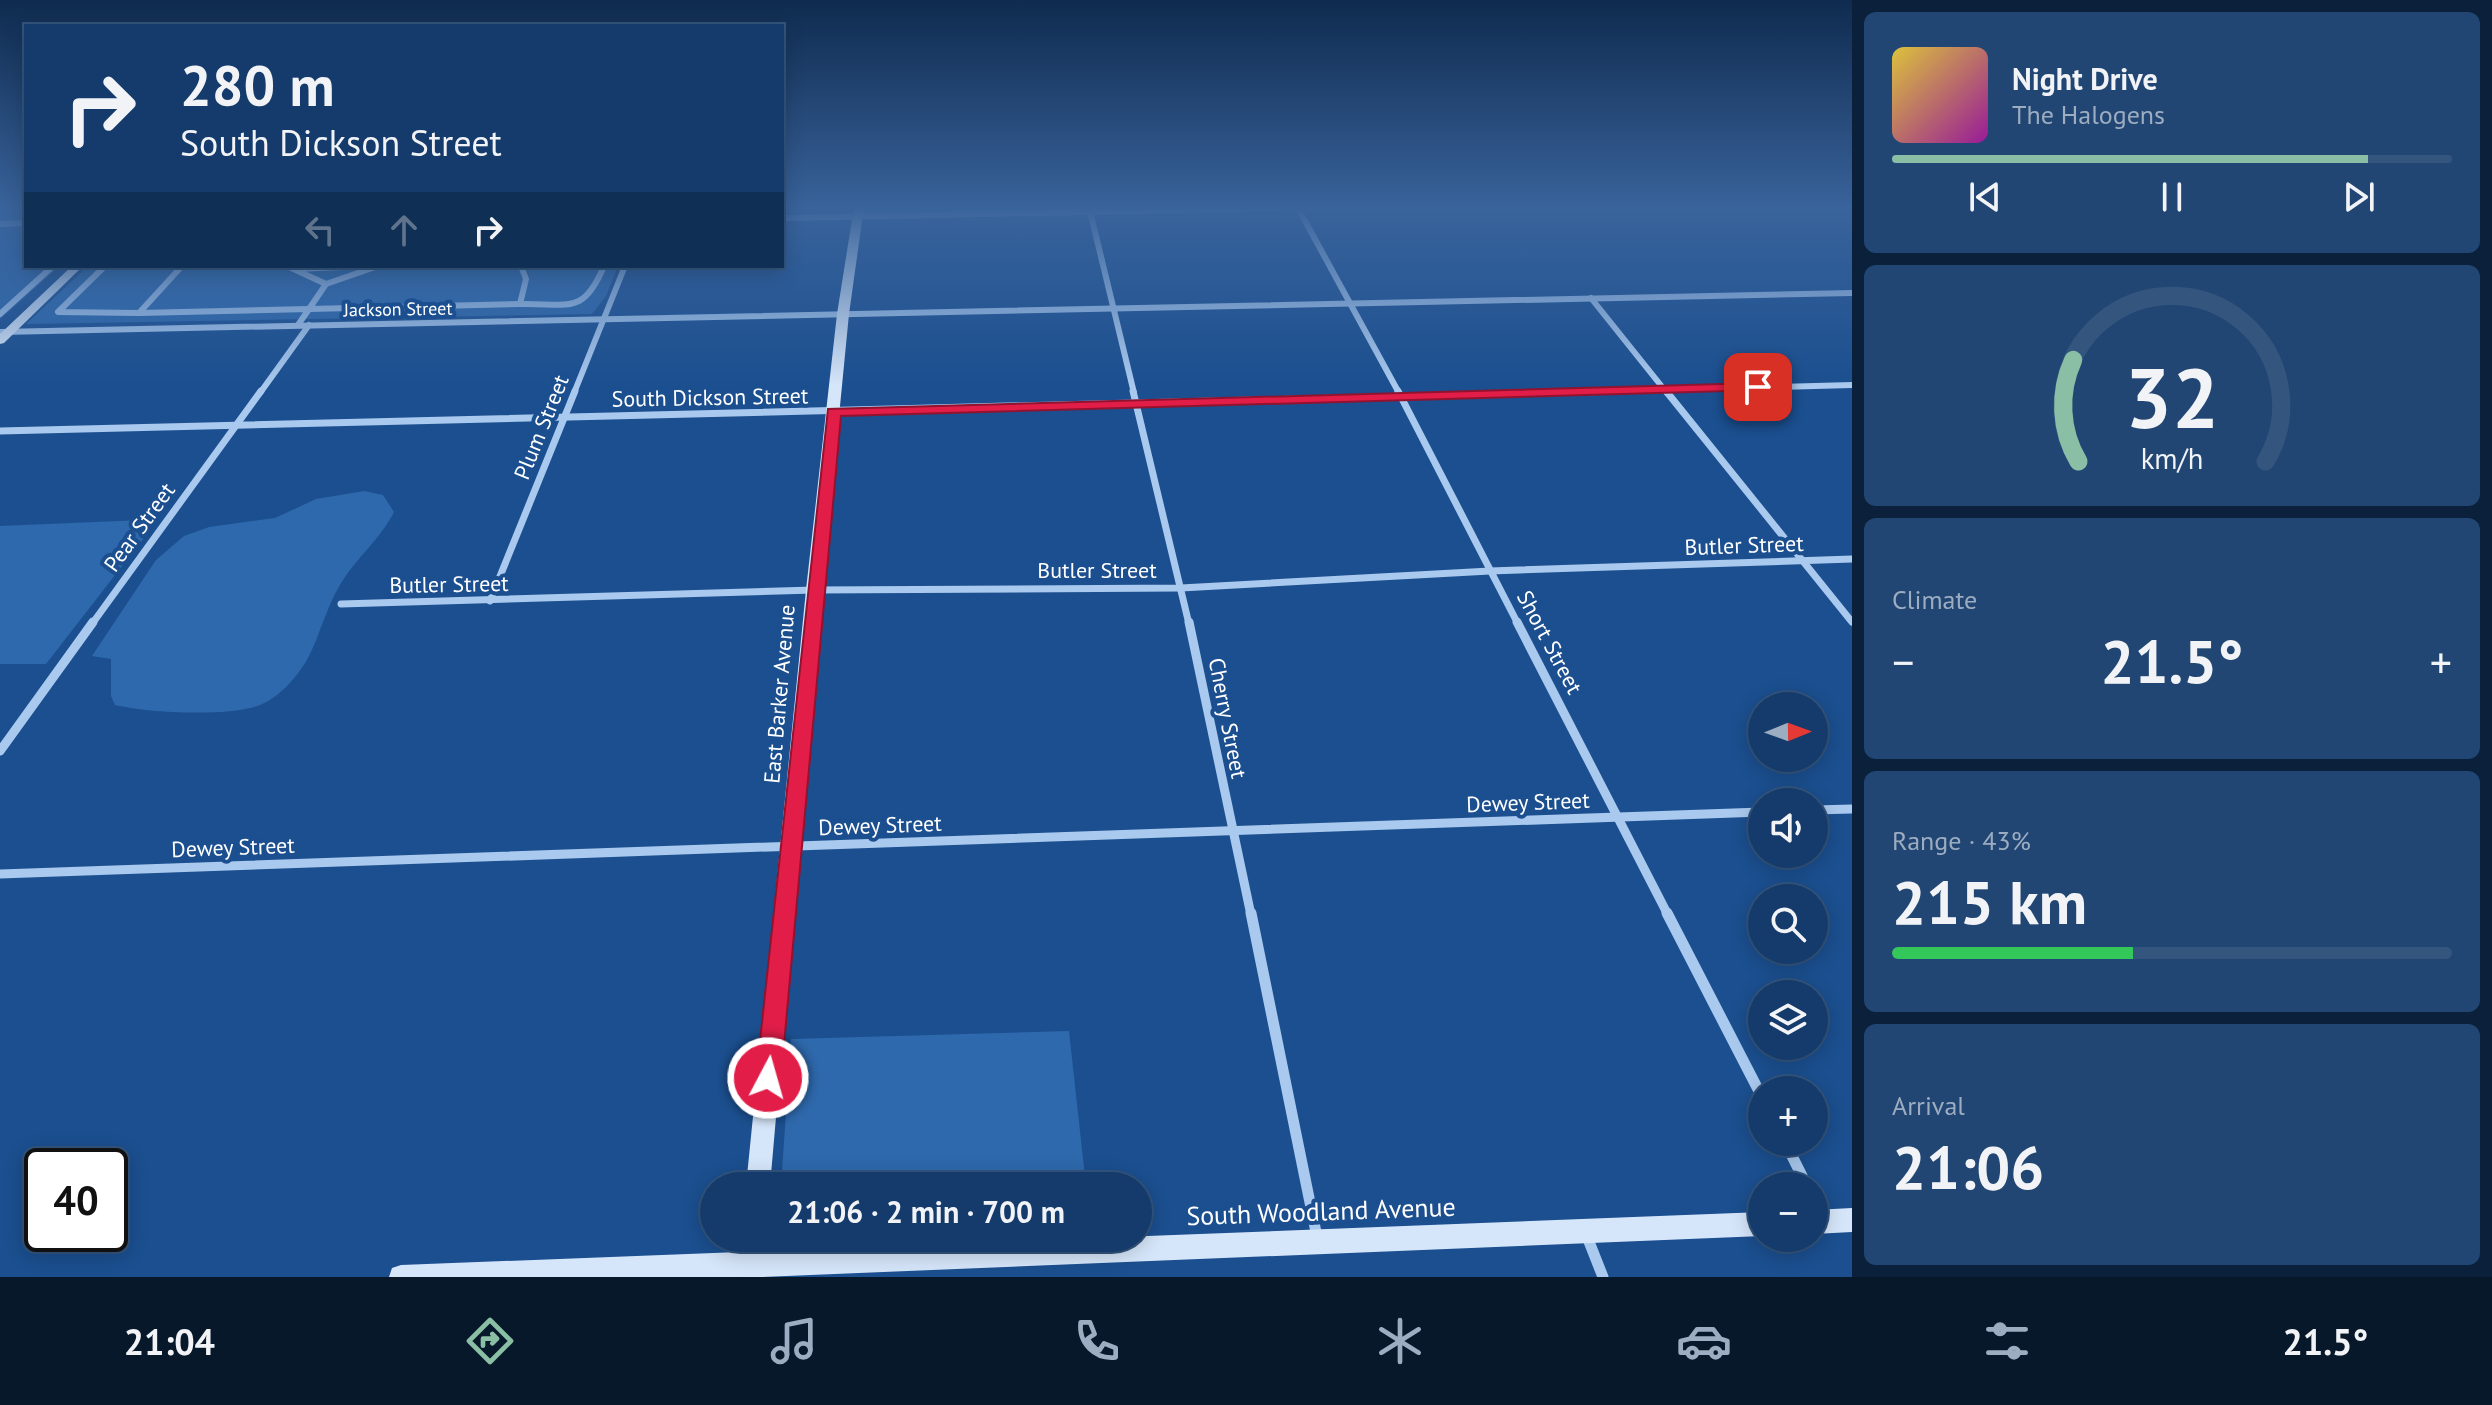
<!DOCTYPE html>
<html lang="en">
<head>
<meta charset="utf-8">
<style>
  :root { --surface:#143b6b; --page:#214673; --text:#f1f3f6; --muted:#9dadc1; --line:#33557e; --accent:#8abfa5 }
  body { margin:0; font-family:"PT Sans",sans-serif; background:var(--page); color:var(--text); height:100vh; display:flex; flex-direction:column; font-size:30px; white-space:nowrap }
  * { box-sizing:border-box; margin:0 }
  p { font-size:26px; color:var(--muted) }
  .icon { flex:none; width:44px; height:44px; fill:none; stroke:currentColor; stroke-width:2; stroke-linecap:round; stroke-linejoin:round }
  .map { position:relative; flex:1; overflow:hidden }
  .side { display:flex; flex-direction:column; gap:12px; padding:12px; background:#0b203b; width:640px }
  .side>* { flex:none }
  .guide { position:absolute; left:24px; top:24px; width:760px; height:244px; border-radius:0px; box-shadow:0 4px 20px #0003,0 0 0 2px var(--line); background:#143b6b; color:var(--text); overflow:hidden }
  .needle { width:52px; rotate:89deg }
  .fabs { position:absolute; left:1748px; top:692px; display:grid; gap:16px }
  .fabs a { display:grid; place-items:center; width:80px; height:80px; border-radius:50%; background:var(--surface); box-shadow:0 4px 20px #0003,0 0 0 2px var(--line); font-size:40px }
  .speed { position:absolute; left:24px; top:1148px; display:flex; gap:16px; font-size:40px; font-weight:700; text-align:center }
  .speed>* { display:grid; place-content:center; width:104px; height:104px; border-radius:50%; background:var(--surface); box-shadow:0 4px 20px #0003,0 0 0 2px var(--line); line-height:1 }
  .speed .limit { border:4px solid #111; border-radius:12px; background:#fff; color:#111 }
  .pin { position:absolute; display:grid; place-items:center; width:68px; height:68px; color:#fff; margin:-34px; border-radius:16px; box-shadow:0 4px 12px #0006 }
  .me { position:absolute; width:88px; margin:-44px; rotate:6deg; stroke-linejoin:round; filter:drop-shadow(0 0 6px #0008) }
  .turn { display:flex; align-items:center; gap:28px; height:168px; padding:0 24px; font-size:36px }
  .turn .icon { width:104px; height:104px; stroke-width:2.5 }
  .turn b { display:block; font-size:56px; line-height:68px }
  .lanes { display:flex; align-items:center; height:76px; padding:0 24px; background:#0003; justify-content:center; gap:40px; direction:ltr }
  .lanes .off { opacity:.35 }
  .big { font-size:60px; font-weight:600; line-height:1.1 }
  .side .card { flex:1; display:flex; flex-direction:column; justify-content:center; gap:12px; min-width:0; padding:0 28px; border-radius:12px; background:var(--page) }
  .side .dial { align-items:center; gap:0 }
  .dial svg { height:208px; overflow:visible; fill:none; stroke:var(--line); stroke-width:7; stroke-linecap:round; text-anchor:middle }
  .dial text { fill:var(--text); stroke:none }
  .song { display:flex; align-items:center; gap:24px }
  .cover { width:96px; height:96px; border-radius:12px; background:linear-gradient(135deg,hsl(50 70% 55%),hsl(300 70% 35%)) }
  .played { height:8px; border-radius:4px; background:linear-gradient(90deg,var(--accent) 85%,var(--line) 85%) }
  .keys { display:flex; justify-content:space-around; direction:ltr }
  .heat { display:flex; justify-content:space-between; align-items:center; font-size:44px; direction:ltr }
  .charge { height:12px; border-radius:6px; background:linear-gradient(90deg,#34c759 43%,var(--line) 0) }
  .trip { position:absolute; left:700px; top:1172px; width:452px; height:80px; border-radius:40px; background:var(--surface); box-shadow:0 4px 20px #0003,0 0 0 2px var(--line); font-weight:600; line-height:80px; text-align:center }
  .tab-bar { display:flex; height:128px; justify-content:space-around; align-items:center; background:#08182b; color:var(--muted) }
  .tab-bar .icon { width:56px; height:56px }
  .tab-bar .active { color:var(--accent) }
  .tab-bar b { font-size:36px; color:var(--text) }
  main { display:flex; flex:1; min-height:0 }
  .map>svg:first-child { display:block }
  .green { fill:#2e69ad }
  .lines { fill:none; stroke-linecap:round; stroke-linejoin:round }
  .street-far3 { stroke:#a9c9ee; stroke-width:6 }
  .street-far2 { stroke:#a9c9ee; stroke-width:7 }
  .street-far1 { stroke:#a9c9ee; stroke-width:9 }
  .street { stroke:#a9c9ee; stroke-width:11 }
  .secondary { fill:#d6e6fa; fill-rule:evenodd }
  .route { fill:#e11d48; stroke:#92132f; stroke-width:2 }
  .labels { text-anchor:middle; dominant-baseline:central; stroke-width:8; stroke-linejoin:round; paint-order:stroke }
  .far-street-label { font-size:18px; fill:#fff; stroke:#1b4f8f }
  .street-label { font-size:22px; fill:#fff; stroke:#1b4f8f }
  .near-street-label { font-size:26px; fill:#fff; stroke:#1b4f8f }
</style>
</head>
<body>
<main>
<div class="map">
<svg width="1852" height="1277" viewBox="0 0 1852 1277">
  <rect width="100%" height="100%" fill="#1b4f8f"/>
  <g class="green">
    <polygon points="0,207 26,207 26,266 60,266 0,319"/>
    <polygon points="88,266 618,266 606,296 592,314 26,324"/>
    <path d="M364,491l19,4 11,17c-14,28 -39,47 -54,73 -14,23 -20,50 -32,73 -10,18 -28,39 -48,47 -31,12 -112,8 -145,0l-4,-9v-37l-19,-3 64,-96 28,-24 25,-9 66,-9 41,-19z"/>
    <polygon points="143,520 151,522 150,530 46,664 0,664 0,526"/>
    <polygon points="1069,1031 1086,1186 781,1186 791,1039"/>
  </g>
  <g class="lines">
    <g class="street-far3">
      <polyline points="1089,207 1134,393"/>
      <polyline points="1298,208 1399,393"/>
      <polyline points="782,218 1339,207"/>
      <polyline points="0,224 26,223"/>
      <polyline points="105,266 58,312 139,313 182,266"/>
      <polyline points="287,266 326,284"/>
      <polyline points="297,266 296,269 365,266"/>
      <polyline points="378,266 326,284 309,309 520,304"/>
      <path d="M521,266l5,13 -6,25c49,-1 63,12 84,-38"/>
      <polyline points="1591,298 1667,393"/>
      <polyline points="139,313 309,309 298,325"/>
      <polyline points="0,314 53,266"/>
      <polyline points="0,332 1852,293"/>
      <polyline points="260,393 309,325"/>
      <polyline points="574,393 625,266"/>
      <polyline points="1539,393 1852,385"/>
    </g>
    <g class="street-far2">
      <polyline points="1133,391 1189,624"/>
      <polyline points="1398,391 1518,624"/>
      <polyline points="1666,391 1852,622"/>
      <polyline points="0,431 1620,391"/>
      <polyline points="490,601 575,391"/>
      <polyline points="341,604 814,590 1181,588 1490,571 1852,559"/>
      <polyline points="92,624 261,391"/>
    </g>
    <g class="street-far1">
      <polyline points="1189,622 1251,915"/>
      <polyline points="1517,622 1668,915"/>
      <polyline points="0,751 93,622"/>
      <polyline points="1814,810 1852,809"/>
      <polyline points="0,874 1762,812"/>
    </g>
    <g class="street">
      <polyline points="1251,913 1317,1237"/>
      <polyline points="1667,913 1762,1097"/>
      <polyline points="1785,1142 1807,1186"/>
      <polyline points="1814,1200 1823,1217"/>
      <polyline points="1586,1234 1603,1277"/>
    </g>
    <g class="secondary">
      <polygon points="854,207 864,207 849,314 822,590 770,1186 746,1186 806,590 837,314"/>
      <polygon points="72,266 83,266 4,343 0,344 0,334"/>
      <polygon points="1852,1208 1852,1232 1814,1234 1814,1210"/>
      <polygon points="1762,1212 1762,1236 761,1277 389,1277 392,1268 401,1265 739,1252 740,1238 764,1238 763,1251"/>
    </g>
  </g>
  <linearGradient id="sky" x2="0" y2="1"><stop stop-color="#0f2b4f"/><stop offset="0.54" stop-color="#39639b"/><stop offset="1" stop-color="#39639b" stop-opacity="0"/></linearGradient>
  <rect width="1852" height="386" fill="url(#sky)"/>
  <polygon class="route" points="1758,383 1766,387 1763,390 841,416 781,1078 777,1087 768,1091 760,1087 756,1078 828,409"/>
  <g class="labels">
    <g class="far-street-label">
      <text transform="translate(398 309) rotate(-1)">Jackson Street</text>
    </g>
    <g class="street-label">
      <text transform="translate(710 397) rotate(-1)">South Dickson Street</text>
      <text transform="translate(541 427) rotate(-68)">Plum Street</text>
      <text transform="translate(139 527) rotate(-54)">Pear Street</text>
      <text transform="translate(1744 545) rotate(-2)">Butler Street</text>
      <text x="1097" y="570">Butler Street</text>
      <text transform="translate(449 584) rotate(-1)">Butler Street</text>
      <text transform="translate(1550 642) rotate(62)">Short Street</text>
      <text transform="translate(779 694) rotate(-85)">East Barker Avenue</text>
      <text transform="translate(1228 718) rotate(79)">Cherry Street</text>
      <text transform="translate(1528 802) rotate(-2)">Dewey Street</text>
      <text transform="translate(880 825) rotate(-2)">Dewey Street</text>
      <text transform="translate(233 847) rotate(-2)">Dewey Street</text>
    </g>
    <g class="near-street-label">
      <text transform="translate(1321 1211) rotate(-2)">South Woodland Avenue</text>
    </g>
  </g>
</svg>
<div class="fabs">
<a><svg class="needle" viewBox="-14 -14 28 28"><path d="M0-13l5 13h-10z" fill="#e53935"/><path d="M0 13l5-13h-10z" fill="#9dadc1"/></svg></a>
<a><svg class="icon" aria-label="sound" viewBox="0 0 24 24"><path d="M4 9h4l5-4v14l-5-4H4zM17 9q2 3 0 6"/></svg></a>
<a><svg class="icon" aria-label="search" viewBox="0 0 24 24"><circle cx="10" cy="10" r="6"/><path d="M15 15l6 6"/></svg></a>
<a><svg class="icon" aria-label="layers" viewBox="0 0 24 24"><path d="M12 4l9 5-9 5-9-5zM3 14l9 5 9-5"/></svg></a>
<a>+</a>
<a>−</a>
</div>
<div class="speed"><div class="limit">40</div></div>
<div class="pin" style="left:1758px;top:387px;background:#d93025"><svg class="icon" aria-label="arrive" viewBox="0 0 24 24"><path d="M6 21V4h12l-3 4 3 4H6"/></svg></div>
<svg class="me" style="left:768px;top:1078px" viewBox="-20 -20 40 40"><circle r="17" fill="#e11d48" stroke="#fff" stroke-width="3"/><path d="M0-11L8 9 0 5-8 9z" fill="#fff"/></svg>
<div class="trip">21:06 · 2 min · 700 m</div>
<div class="guide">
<div class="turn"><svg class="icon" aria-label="right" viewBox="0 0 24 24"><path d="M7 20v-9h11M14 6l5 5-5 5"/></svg><div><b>280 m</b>South Dickson Street</div></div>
<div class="lanes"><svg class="icon off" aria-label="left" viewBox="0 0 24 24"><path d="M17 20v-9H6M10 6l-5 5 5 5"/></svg><svg class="icon off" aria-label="ahead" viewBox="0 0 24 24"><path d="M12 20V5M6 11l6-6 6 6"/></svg><svg class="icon" aria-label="right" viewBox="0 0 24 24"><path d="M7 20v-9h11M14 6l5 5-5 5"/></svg></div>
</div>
</div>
<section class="side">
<div class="card">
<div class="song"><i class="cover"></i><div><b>Night Drive</b><p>The Halogens</p></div></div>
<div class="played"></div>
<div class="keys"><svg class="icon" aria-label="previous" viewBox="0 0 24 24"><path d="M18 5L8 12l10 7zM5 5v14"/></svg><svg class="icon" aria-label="pause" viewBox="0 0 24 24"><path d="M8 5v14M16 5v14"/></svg><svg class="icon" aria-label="next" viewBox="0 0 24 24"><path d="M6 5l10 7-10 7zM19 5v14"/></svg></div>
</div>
<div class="card dial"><svg viewBox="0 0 100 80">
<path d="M14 69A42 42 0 1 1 86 69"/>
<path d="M14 69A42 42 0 0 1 12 30" stroke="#8abfa5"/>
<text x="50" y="56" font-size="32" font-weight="700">32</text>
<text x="50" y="72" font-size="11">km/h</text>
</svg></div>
<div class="card"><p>Climate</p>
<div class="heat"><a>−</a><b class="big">21.5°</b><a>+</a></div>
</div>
<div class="card"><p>Range · 43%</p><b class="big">215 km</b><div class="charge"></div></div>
<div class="card"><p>Arrival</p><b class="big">21:06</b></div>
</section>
</main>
<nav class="tab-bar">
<b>21:04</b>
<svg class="icon active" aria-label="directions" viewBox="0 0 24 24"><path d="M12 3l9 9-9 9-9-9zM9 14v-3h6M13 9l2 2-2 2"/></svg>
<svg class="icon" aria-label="music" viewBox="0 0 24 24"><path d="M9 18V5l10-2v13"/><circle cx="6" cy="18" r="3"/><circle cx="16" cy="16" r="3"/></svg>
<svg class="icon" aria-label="phone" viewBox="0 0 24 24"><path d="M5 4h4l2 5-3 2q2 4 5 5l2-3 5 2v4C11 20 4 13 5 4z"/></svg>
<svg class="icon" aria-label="climate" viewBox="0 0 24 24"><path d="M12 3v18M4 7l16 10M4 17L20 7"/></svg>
<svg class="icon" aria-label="car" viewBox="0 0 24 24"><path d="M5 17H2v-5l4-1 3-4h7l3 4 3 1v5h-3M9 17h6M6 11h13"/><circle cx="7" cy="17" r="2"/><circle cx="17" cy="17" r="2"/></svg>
<svg class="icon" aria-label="filters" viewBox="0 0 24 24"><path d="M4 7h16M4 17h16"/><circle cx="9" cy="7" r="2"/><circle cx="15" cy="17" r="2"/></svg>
<b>21.5°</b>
</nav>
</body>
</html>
